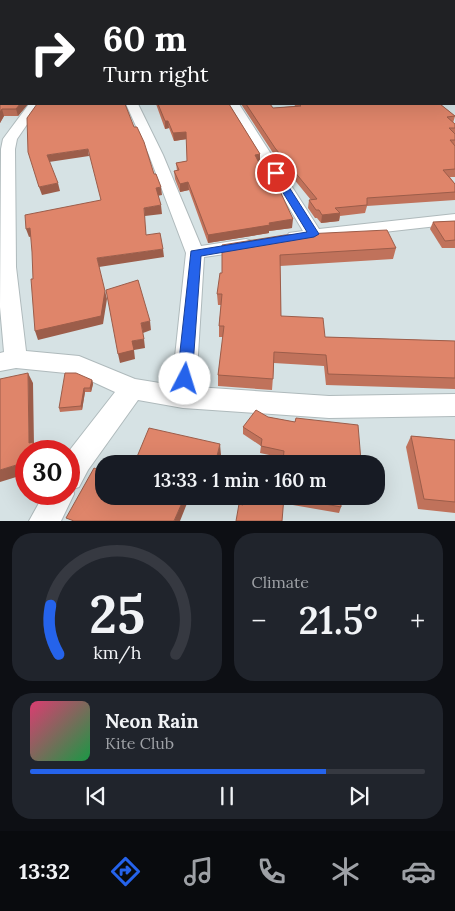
<!DOCTYPE html>
<html lang="en">
<head>
<meta charset="utf-8">
<style>
  :root { --surface:#171b24; --page:#20242c; --text:#f1f3f6; --muted:#9ea1a6; --line:#363941; --accent:#2563eb }
  body { margin:0; font-family:Lora,serif; background:var(--page); color:var(--text); height:100vh; display:flex; flex-direction:column; font-size:19px; white-space:nowrap }
  * { box-sizing:border-box; margin:0 }
  p { font-size:16px; color:var(--muted) }
  .icon { flex:none; width:28px; height:28px; fill:none; stroke:currentColor; stroke-width:2; stroke-linecap:round; stroke-linejoin:round }
  .map { position:relative; height:521px; overflow:hidden }
  .side { display:flex; flex-direction:column; gap:12px; padding:12px; background:#0d0f14; flex:1 }
  .side>* { flex:none }
  .top-card { position:absolute; left:0px; top:0px; width:455px; height:105px; box-shadow:0 5px 20px #0002; background:#202124; color:#fff; overflow:hidden }
  .speed { position:absolute; left:15px; top:440px; display:flex; gap:10px; font-size:25px; font-weight:700; text-align:center }
  .speed>* { display:grid; place-content:center; width:65px; height:65px; border-radius:50%; background:var(--surface); box-shadow:0 5px 20px #0002; line-height:1 }
  .speed .limit { border:8px solid #d22; background:#fff; color:#111 }
  .pin { position:absolute; display:grid; place-items:center; width:42px; height:42px; color:#fff; margin:-21px; border:2px solid #fff; border-radius:50%; box-shadow:0 1px 5px #0007 }
  .me { position:absolute; width:55px; margin:-28px; rotate:5deg; stroke-linejoin:round; filter:drop-shadow(0 0 4px #0008) }
  .turn { display:flex; align-items:center; gap:18px; height:105px; padding:0 20px; font-size:22px }
  .turn .icon { width:65px; height:65px; stroke-width:2.5 }
  .turn b { display:block; font-size:35px; line-height:42px }
  .big { font-size:38px; font-weight:600; line-height:1.1 }
  .side .card { flex:1; display:flex; flex-direction:column; justify-content:center; gap:8px; min-width:0; padding:0 18px; border-radius:20px; background:var(--page) }
  .side .dial { align-items:center; gap:0 }
  .dial svg { height:130px; overflow:visible; fill:none; stroke:var(--line); stroke-width:7; stroke-linecap:round; text-anchor:middle }
  .dial text { fill:var(--text); stroke:none }
  .song { display:flex; align-items:center; gap:15px }
  .cover { width:60px; height:60px; border-radius:8px; background:linear-gradient(135deg,hsl(340 70% 55%),hsl(140 70% 35%)) }
  .played { height:5px; border-radius:2px; background:linear-gradient(90deg,var(--accent) 75%,var(--line) 75%) }
  .keys { display:flex; justify-content:space-around; direction:ltr }
  .heat { display:flex; justify-content:space-between; align-items:center; font-size:28px; direction:ltr }
  .side .tiles { flex:1; display:grid; gap:12px; grid-template-columns:1fr 1fr }
  .card:last-child { grid-column:span 2 }
  .trip { position:absolute; left:95px; top:455px; width:290px; height:50px; border-radius:20px; background:var(--surface); box-shadow:0 5px 20px #0002; font-weight:600; line-height:50px; text-align:center }
  .tab-bar { display:flex; height:80px; justify-content:space-around; align-items:center; background:#090b0e; color:var(--muted) }
  .tab-bar .icon { width:35px; height:35px }
  .tab-bar .on { color:var(--accent) }
  .tab-bar b { font-size:22px; color:var(--text) }
  .map>svg:first-child { display:block }
  .lines { fill:none; stroke-linecap:round; stroke-linejoin:round }
  .lane-casing { stroke:#afbabc; stroke-width:2 }
  .street-casing { stroke:#afbabc; stroke-width:2 }
  .lane { fill:#fff; fill-rule:evenodd }
  .street { fill:#fff; fill-rule:evenodd }
  .wall { fill:#c0725b }
  .shaded-wall { fill:#9c5d4a }
  .building { fill:#df856a; stroke:#9c5d4a }
  .route { fill:#2563eb; stroke:#184099 }
</style>
</head>
<body>
<div class="map">
<svg width="455" height="521" viewBox="0 0 455 521">
  <rect width="100%" height="100%" fill="#d6e2e4"/>
  <g class="lines">
    <defs>
      <rect id="lane" x="322" y="0" width="4" height="1"/>
      <g id="street">
        <polygon points="0,19 1,20 1,25 0,25"/>
        <rect x="454" y="59" width="1" height="6"/>
        <rect x="454" y="76" width="1" height="6"/>
        <polygon points="29,104 41,104 17,139 15,149 16,267 26,351 79,356 135,379 172,385 186,253 149,155 126,104 138,104 163,155 201,246 246,239 252,241 255,245 252,249 246,251 204,257 196,387 329,396 455,394 455,416 329,418 183,408 138,400 88,470 79,487 73,489 74,494 61,521 29,521 44,494 69,494 69,451 115,392 76,374 16,368 0,371 0,353 4,352 0,307 1,149 3,139"/>
        <polygon points="227,104 239,104 319,229 455,214 455,224 295,242 289,241 286,237 289,233 303,231"/>
      </g>
    </defs>
    <use href="#lane" class="lane-casing"/>
    <use href="#street" class="street-casing"/>
    <use href="#lane" class="lane"/>
    <use href="#street" class="street"/>
  </g>
  <g class="wall">
    <polygon points="0,23 1,23 1,104 28,104 18,116 4,116 0,123 0,65 1,65 1,63 0,64"/>
    <polygon points="156,104 229,104 260,154 260,162 259,162 292,228 269,231 269,233 208,243 189,190 180,192 175,179 174,171 177,171 176,163 187,161 187,139 174,141 169,128 165,129"/>
    <polygon points="241,104 270,104 273,108 295,106 294,104 440,104 455,116 453,123 455,124 455,177 450,177 455,184 455,200 367,206 365,213 340,216 339,221 321,223 317,218 315,218 308,208 309,200 311,200 275,156"/>
    <polygon points="455,221 455,248 442,248 430,229 433,222"/>
    <polygon points="222,245 396,248 393,259 280,266 281,316 325,337 455,341 455,389 326,385 324,366 274,363 272,390 218,386 218,375 223,337 219,337 219,326 221,305 218,305 217,294 222,273"/>
    <polygon points="92,380 93,384 91,392 85,392 82,410 60,412 59,408"/>
    <polygon points="268,417 295,422 296,418 361,461 360,464 283,464 283,458 260,453 261,446 243,434 243,427"/>
    <polygon points="411,436 455,440 455,513 418,509 406,447"/>
    <polygon points="288,496 341,496 341,507 339,513 287,504"/>
  </g>
  <g class="shaded-wall">
    <polygon points="20,104 28,104 18,116 16,109"/>
    <polygon points="2,109 4,116 0,123 0,112"/>
    <polygon points="165,121 168,121 169,128 165,129"/>
    <polygon points="186,132 187,139 174,141 173,133"/>
    <polygon points="88,149 89,156 49,162 47,155"/>
    <polygon points="260,154 260,162 255,163 255,155"/>
    <polygon points="188,182 189,190 180,192 180,184"/>
    <polygon points="58,183 60,191 42,195 39,187"/>
    <polygon points="161,187 162,195 157,196 156,188"/>
    <polygon points="161,205 162,214 145,216 148,243 144,208"/>
    <polygon points="340,213 339,221 321,223 322,215"/>
    <polygon points="293,219 292,228 269,231 269,233 208,243 208,235 269,223"/>
    <polygon points="30,228 33,236 29,237 26,229"/>
    <polygon points="163,249 164,257 99,267 97,258"/>
    <polygon points="105,291 107,299 103,324 38,340 35,331"/>
    <polygon points="150,321 151,330 143,333 141,323"/>
    <polygon points="144,339 145,348 134,350 135,359 120,363 118,354 132,341"/>
    <polygon points="28,373 33,383 34,446 37,451 33,451 29,443"/>
    <polygon points="92,380 93,384 91,392 90,388"/>
    <polygon points="84,388 85,392 82,410 81,406"/>
    <polygon points="220,444 221,455 218,464 215,464"/>
    <polygon points="26,462 26,474 0,482 0,470"/>
    <polygon points="185,496 190,496 180,521 174,521"/>
  </g>
  <g class="building">
    <polygon points="108,0 157,0 156,1 107,1"/>
    <polygon points="202,0 239,0 238,1 201,1"/>
    <polygon points="0,23 1,23 1,104 20,104 16,109 2,109 0,112 0,65 1,65 0,60"/>
    <polygon points="37,104 125,104 134,127 137,127 144,142 154,174 156,174 161,187 156,188 161,205 144,208 146,235 160,233 163,249 97,258 105,291 101,316 35,331 31,279 33,279 32,252 30,228 26,229 25,215 101,200 88,149 47,155 58,183 39,187 28,152 27,118"/>
    <polygon points="158,104 229,104 260,154 255,155 273,190 279,189 293,219 269,223 270,225 208,235 188,182 180,184 174,171 179,170 176,163 187,161 186,132 173,133 168,121 165,121"/>
    <polygon points="246,104 270,104 273,108 301,106 299,104 440,104 455,116 447,117 455,124 455,128 449,128 455,134 455,140 450,140 455,146 455,169 443,170 455,184 455,192 367,198 367,205 335,208 340,213 322,215 319,210 316,210 309,200 317,199 275,148"/>
    <polygon points="455,221 455,240 445,241 433,222"/>
    <polygon points="387,230 396,248 280,255 281,316 323,318 325,337 455,341 455,378 328,374 326,355 274,352 273,379 218,375 224,326 219,326 222,294 217,294 220,273 222,273 222,245 285,235"/>
    <polygon points="138,280 150,321 141,323 144,339 132,341 134,350 118,354 106,290"/>
    <polygon points="28,373 29,443 33,442 33,451 26,451 26,462 0,470 0,379"/>
    <polygon points="65,373 76,373 92,380 90,388 84,388 81,406 59,408"/>
    <polygon points="256,410 268,417 295,422 296,418 358,425 361,461 341,459 341,464 292,464 292,462 283,461 284,451 261,446 262,439 243,427"/>
    <polygon points="149,428 220,444 215,464 134,464"/>
    <polygon points="411,436 455,440 455,502 424,499"/>
    <polygon points="94,468 104,472 104,496 185,496 174,521 74,521 66,518"/>
    <polygon points="245,496 284,497 282,521 236,521 239,504 243,505"/>
    <polygon points="289,496 341,496 341,507 288,497"/>
  </g>
  <polygon class="route" points="276,170 280,173 319,234 314,237 201,256 192,379 190,384 185,385 179,384 177,379 191,251 307,232 271,173"/>
</svg>
<div class="speed"><div class="limit">30</div></div>
<div class="pin" style="left:276px;top:173px;background:#d93025"><svg class="icon" aria-label="arrive" viewBox="0 0 24 24"><path d="M6 21V4h12l-3 4 3 4H6"/></svg></div>
<svg class="me" style="left:185px;top:379px" viewBox="-20 -20 40 40"><circle r="19" fill="#fff"/><path d="M0-13L10 11 0 6-10 11z" fill="#2563eb"/></svg>
<div class="trip">13:33 · 1 min · 160 m</div>
<div class="top-card">
<div class="turn"><svg class="icon" aria-label="right" viewBox="0 0 24 24"><path d="M7 20v-9h11M14 6l5 5-5 5"/></svg><div><b>60 m</b>Turn right</div></div>
</div>
</div>
<section class="side">
<div class="tiles">
<div class="card dial"><svg viewBox="0 0 100 80">
<path d="M14 69A42 42 0 1 1 86 69"/>
<path d="M14 69A42 42 0 0 1 9 39" stroke="#2563eb"/>
<text x="50" y="56" font-size="32" font-weight="700">25</text>
<text x="50" y="72" font-size="11">km/h</text>
</svg></div>
<div class="card"><p>Climate</p>
<div class="heat"><a>−</a><b class="big">21.5°</b><a>+</a></div>
</div>
<div class="card">
<div class="song"><i class="cover"></i><div><b>Neon Rain</b><p>Kite Club</p></div></div>
<div class="played"></div>
<div class="keys"><svg class="icon" aria-label="previous" viewBox="0 0 24 24"><path d="M18 5L8 12l10 7zM5 5v14"/></svg><svg class="icon" aria-label="pause" viewBox="0 0 24 24"><path d="M8 5v14M16 5v14"/></svg><svg class="icon" aria-label="next" viewBox="0 0 24 24"><path d="M6 5l10 7-10 7zM19 5v14"/></svg></div>
</div>
</div>
</section>
<nav class="tab-bar">
<b>13:32</b>
<svg class="icon on" aria-label="directions" viewBox="0 0 24 24"><path d="M12 3l9 9-9 9-9-9zM9 14v-3h6M13 9l2 2-2 2"/></svg>
<svg class="icon" aria-label="music" viewBox="0 0 24 24"><path d="M9 18V5l10-2v13"/><circle cx="6" cy="18" r="3"/><circle cx="16" cy="16" r="3"/></svg>
<svg class="icon" aria-label="phone" viewBox="0 0 24 24"><path d="M5 4h4l2 5-3 2q2 4 5 5l2-3 5 2v4C11 20 4 13 5 4z"/></svg>
<svg class="icon" aria-label="climate" viewBox="0 0 24 24"><path d="M12 3v18M4 7l16 10M4 17L20 7"/></svg>
<svg class="icon" aria-label="car" viewBox="0 0 24 24"><path d="M5 17H2v-5l4-1 3-4h7l3 4 3 1v5h-3M9 17h6M6 11h13"/><circle cx="7" cy="17" r="2"/><circle cx="17" cy="17" r="2"/></svg>
</nav>
</body>
</html>
